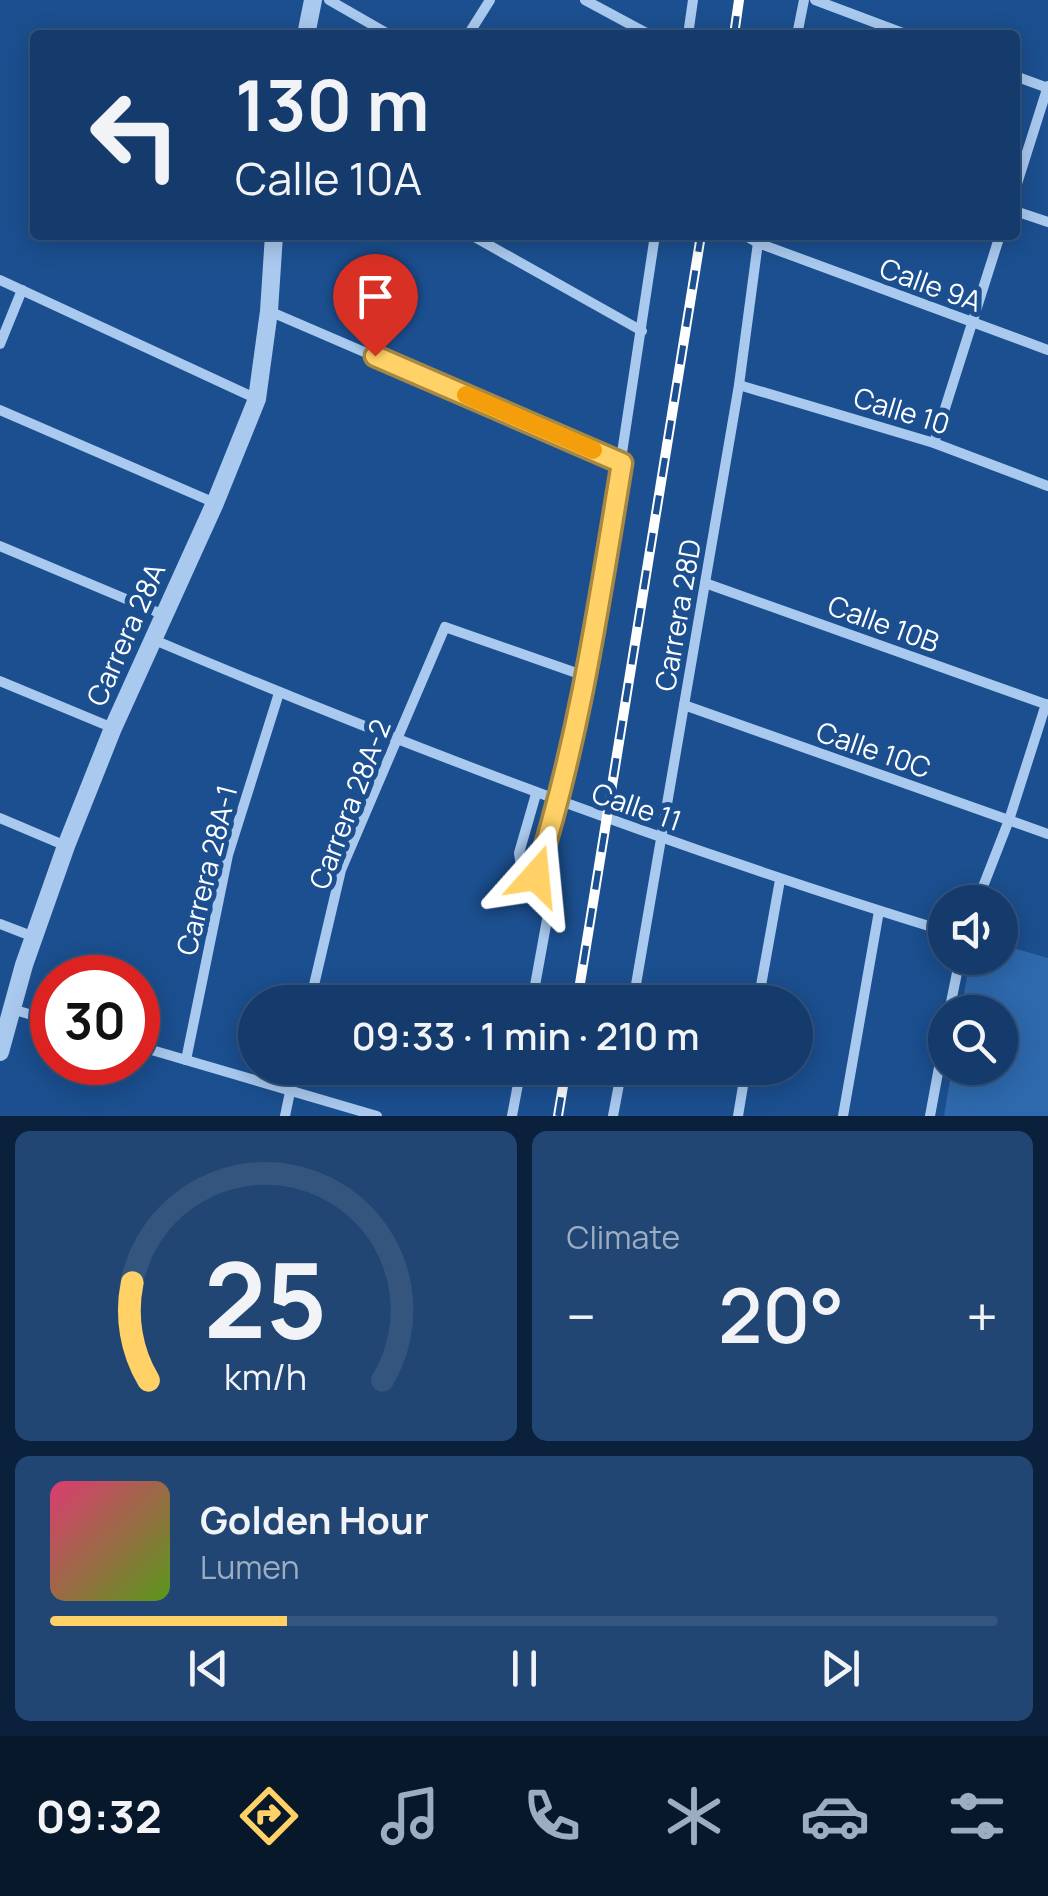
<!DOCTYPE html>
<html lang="en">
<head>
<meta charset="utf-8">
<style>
  :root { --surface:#143b6b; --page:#214673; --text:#f1f3f6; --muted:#9dadc1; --line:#33557e; --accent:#ffd166 }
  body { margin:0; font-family:Manrope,sans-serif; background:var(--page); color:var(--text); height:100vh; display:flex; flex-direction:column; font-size:38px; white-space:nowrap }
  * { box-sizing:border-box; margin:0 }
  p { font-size:32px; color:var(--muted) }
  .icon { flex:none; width:55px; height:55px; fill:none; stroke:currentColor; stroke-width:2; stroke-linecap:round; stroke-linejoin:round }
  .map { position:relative; height:1116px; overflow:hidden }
  .sheet { display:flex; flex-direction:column; gap:15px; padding:15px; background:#0b203b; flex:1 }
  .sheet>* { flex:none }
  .guide { position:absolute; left:30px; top:30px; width:990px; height:210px; border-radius:10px; box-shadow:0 5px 25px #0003,0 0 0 2px var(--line); background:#143b6b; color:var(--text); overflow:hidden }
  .buttons { position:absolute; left:928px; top:885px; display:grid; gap:20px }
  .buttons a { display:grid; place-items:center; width:90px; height:90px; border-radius:50%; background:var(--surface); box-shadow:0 5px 25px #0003,0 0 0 2px var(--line); font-size:50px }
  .speed { position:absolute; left:30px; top:955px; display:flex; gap:20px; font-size:50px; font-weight:700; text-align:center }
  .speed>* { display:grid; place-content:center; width:130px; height:130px; border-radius:50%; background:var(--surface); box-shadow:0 5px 25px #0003,0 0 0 2px var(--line); line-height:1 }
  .speed .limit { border:15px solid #d22; background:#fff; color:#111 }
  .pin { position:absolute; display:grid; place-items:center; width:85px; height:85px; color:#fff; margin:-102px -42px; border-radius:50% 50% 50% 0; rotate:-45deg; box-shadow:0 0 10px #0007 }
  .pin .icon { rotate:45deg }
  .me { position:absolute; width:110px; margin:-55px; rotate:18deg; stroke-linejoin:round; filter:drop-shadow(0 0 8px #0008) }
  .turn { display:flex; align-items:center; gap:35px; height:210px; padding:0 40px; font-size:45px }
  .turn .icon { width:130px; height:130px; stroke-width:2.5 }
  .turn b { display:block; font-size:70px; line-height:85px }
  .big { font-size:75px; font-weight:600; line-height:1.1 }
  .sheet .card { flex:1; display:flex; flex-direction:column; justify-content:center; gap:15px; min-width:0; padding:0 35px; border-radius:15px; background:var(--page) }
  .sheet .dial { align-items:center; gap:0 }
  .dial svg { height:260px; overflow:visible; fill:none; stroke:var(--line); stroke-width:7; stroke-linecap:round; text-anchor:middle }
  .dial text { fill:var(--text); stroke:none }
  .song { display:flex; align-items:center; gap:30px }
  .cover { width:120px; height:120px; border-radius:15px; background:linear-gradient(135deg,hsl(340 70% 55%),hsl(90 70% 35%)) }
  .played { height:10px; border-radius:5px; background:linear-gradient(90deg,var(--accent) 25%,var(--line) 25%) }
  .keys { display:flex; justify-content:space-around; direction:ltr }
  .heat { display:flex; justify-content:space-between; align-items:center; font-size:55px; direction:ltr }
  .sheet .tiles { flex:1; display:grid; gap:15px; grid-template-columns:1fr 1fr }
  .card:last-child { grid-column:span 2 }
  .trip { position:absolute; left:238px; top:985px; width:575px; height:100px; border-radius:50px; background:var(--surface); box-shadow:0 5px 25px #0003,0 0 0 2px var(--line); font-weight:600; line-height:100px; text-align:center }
  .tab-bar { display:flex; height:160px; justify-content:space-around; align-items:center; background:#08182b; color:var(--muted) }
  .tab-bar .icon { width:70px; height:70px }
  .tab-bar .active { color:var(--accent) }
  .tab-bar b { font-size:45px; color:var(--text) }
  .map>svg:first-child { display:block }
  .green { fill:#2e69ad }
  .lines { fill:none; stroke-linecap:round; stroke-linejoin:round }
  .minor { stroke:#a9c9ee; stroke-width:10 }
  .tertiary { stroke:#a9c9ee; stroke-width:18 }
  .rail-casing { stroke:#fff; stroke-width:10 }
  .rail { stroke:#1b4f8f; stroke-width:6; stroke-dasharray:19; stroke-linecap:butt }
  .route-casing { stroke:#a68842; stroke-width:25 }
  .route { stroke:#ffd166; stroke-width:18 }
  .slow { stroke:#f59e0b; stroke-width:18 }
  .labels { text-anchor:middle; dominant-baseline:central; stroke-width:10; stroke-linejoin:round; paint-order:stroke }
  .street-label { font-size:28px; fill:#fff; stroke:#1b4f8f }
</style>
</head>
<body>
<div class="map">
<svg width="1048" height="1116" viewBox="0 0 1048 1116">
  <rect width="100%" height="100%" fill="#1b4f8f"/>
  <polygon class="green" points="1000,944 1048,958 1048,1116 944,1116 952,1068 1000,1068 1000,1012 961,1012 970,958 1000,958"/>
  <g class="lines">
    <g class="minor">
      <polyline points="329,0 390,35"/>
      <polyline points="585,0 650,35"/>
      <polyline points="815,0 908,35"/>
      <polyline points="468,35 490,0"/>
      <polyline points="688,35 693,0"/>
      <polyline points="797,35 804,0"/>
      <polyline points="1015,76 1048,88"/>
      <polyline points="1015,190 1048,86"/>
      <polyline points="1015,211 1048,222"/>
      <polyline points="471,235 642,331"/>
      <polyline points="744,235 758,243 1048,350"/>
      <polyline points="0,280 257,399"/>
      <polyline points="269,311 622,463"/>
      <polyline points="0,344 22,290"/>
      <polyline points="739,385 934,443 1048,486"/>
      <polyline points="0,410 215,503"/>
      <polyline points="934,443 1000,235"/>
      <polyline points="0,546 164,615"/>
      <polyline points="705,583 1048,705"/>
      <path d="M152,639c260,110 523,209 793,292"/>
      <polyline points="0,681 113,728"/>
      <polyline points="684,705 1048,834"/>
      <polyline points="536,794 519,853 520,860 536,876"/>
      <polyline points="0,818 66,846"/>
      <polyline points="977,902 1009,820 1046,704"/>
      <polyline points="0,924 34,937"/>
      <polyline points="310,1002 341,870 445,627 588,677"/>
      <polyline points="532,1002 548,914 536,876 560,803 588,677 655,235"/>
      <polyline points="633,1002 739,385 759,235"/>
      <polyline points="758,1002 780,880"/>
      <polyline points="12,1009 52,1021"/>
      <polyline points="949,1012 960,958"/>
      <polyline points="138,1046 377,1116"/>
      <polyline points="186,1060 228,855 279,693"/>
      <polyline points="285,1116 295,1068"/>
      <polyline points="512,1116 521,1068"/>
      <polyline points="613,1116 622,1068"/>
      <polyline points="738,1116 746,1068"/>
      <polyline points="843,1116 879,911"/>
      <polyline points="930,1116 945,1035"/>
    </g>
    <g class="tertiary">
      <polyline points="306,35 313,0"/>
      <polyline points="0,1052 24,965 66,846 113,728 215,503 257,399 269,311 274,235"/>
    </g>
    <defs>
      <g id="rail">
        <polyline points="734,35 739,0"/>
        <polyline points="577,1002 701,235"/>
        <polyline points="558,1116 566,1068"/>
      </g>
    </defs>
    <use href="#rail" class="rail-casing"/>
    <use href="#rail" class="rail"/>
  </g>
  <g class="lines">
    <defs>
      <path id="route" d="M375,356l247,107c-23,140 -43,277 -86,413"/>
    </defs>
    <use href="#route" class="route-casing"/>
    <use href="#route" class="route"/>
    <polyline class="slow" points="466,395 593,450"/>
  </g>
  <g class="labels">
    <g class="street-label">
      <text transform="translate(931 284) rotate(20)">Calle 9A</text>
      <text transform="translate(902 410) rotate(17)">Calle 10</text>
      <text transform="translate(677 615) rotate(-80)">Carrera 28D</text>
      <text transform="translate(884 623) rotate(20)">Calle 10B</text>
      <text transform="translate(125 634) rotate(-66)">Carrera 28A</text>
      <text transform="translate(874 749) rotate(19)">Calle 10C</text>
      <text transform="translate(349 804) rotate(-69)">Carrera 28A-2</text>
      <text transform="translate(637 806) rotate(19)">Calle 11</text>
      <text transform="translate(206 870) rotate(-76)">Carrera 28A-1</text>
    </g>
  </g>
</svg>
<div class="buttons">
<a><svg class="icon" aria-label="sound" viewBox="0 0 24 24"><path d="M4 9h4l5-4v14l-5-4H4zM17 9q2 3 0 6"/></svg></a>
<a><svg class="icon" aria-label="search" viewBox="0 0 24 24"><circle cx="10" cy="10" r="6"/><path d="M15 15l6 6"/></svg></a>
</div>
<div class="speed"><div class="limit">30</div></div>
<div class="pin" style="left:375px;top:356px;background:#d93025"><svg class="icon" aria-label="arrive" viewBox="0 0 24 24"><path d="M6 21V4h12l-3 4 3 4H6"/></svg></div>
<svg class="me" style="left:536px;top:876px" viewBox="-20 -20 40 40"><path d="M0-17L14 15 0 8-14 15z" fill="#ffd166" stroke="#fff" stroke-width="4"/></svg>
<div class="trip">09:33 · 1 min · 210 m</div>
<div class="guide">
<div class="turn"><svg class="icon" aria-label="left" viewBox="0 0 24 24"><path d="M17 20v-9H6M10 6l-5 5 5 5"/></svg><div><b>130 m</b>Calle 10A</div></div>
</div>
</div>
<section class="sheet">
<div class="tiles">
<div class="card dial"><svg viewBox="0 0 100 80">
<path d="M14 69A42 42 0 1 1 86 69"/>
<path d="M14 69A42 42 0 0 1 9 39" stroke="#ffd166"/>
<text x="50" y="56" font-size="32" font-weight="700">25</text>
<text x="50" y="72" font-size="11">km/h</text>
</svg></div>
<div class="card"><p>Climate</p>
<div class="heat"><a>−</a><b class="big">20°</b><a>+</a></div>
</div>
<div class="card">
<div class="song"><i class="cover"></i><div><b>Golden Hour</b><p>Lumen</p></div></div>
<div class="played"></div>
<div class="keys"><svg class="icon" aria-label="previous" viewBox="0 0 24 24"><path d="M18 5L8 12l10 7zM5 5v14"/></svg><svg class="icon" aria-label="pause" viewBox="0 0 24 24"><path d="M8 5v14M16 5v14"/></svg><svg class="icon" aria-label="next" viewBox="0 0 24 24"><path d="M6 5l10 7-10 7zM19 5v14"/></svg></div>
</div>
</div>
</section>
<nav class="tab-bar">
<b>09:32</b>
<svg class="icon active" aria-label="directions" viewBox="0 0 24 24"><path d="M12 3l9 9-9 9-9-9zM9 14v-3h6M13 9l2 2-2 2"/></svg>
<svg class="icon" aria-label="music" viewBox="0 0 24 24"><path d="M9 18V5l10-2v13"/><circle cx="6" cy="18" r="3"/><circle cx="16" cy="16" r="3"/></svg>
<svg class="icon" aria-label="phone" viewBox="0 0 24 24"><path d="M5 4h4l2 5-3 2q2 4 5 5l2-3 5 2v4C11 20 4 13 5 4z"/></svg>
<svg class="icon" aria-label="climate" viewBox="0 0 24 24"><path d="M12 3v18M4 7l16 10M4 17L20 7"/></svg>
<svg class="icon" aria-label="car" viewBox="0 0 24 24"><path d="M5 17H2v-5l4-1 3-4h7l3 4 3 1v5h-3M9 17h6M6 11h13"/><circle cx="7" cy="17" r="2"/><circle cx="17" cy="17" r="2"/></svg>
<svg class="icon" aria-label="filters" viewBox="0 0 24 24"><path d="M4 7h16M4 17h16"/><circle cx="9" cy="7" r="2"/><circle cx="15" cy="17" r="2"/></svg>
</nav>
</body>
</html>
